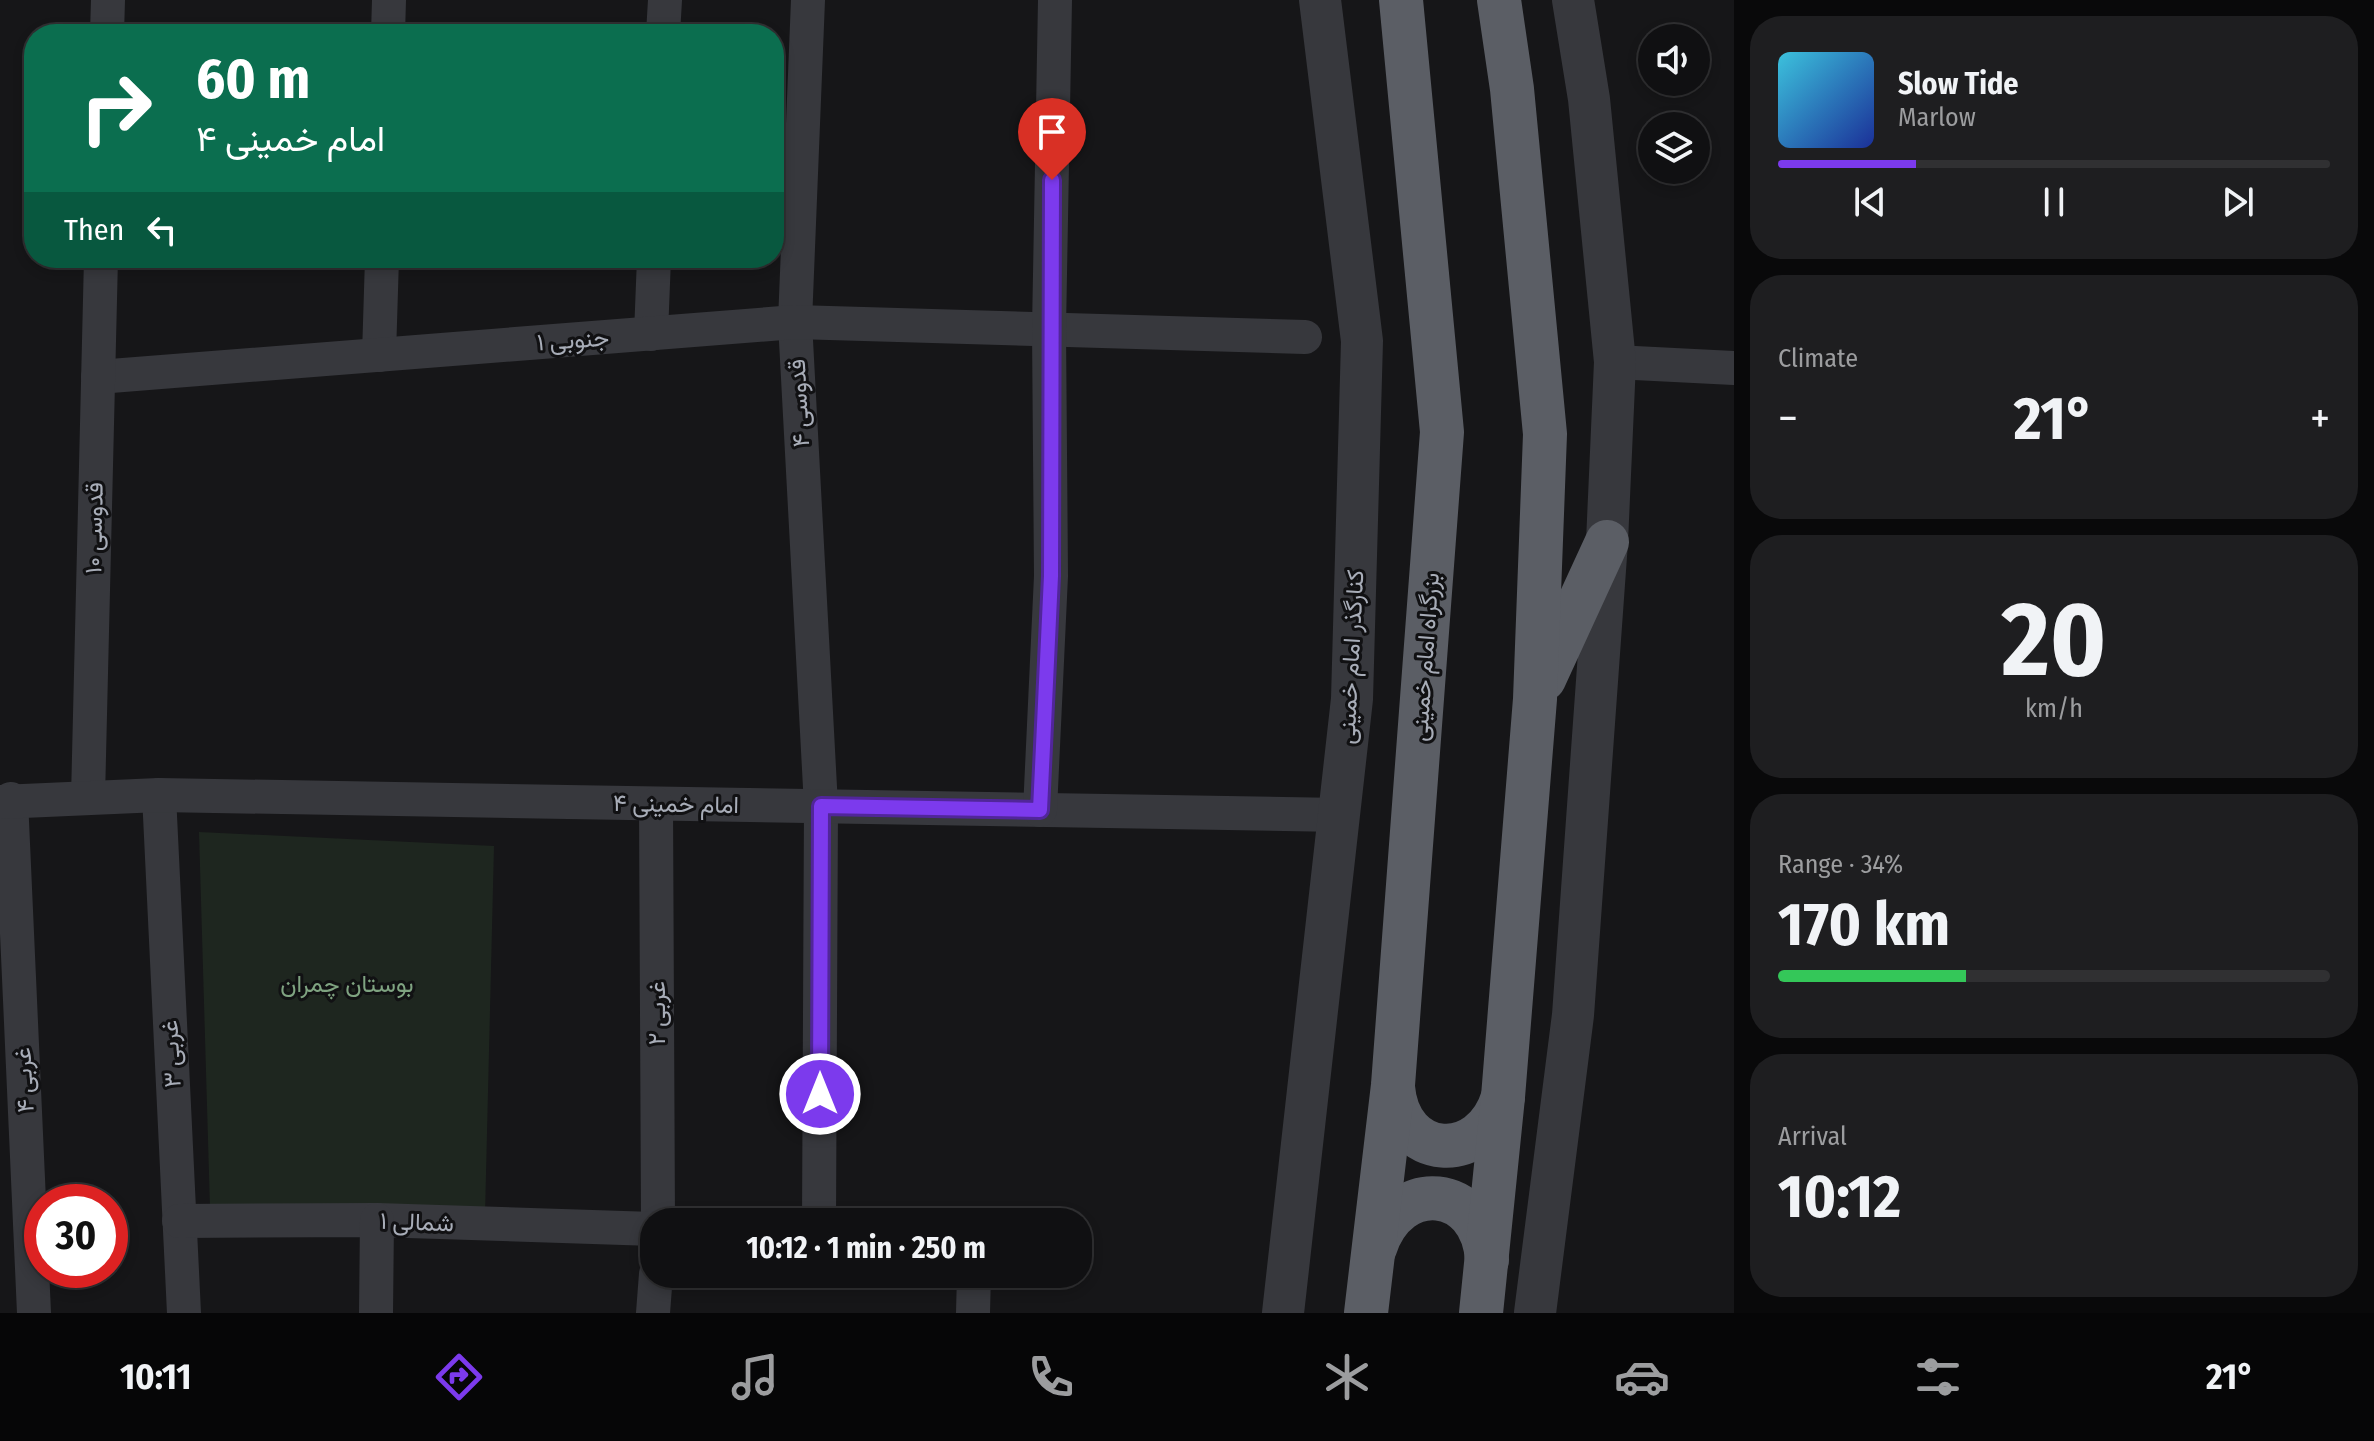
<!DOCTYPE html>
<html lang="en">
<head>
<meta charset="utf-8">
<style>
  :root { --surface:#101012; --page:#1e1e20; --text:#f1f3f6; --muted:#9c9d9f; --line:#303032; --accent:#7c3aed }
  body { margin:0; font-family:"Fira Sans Condensed",Vazirmatn,sans-serif; background:var(--page); color:var(--text); height:100vh; display:flex; flex-direction:column; font-size:30px; white-space:nowrap }
  * { box-sizing:border-box; margin:0 }
  p { font-size:26px; color:var(--muted) }
  .icon { flex:none; width:44px; height:44px; fill:none; stroke:currentColor; stroke-width:2; stroke-linecap:round; stroke-linejoin:round }
  .map { position:relative; flex:1; overflow:hidden }
  .panel { display:flex; flex-direction:column; gap:16px; padding:16px; background:#09090a; width:640px }
  .panel>* { flex:none }
  .banner { position:absolute; left:24px; top:24px; width:760px; height:244px; border-radius:32px; box-shadow:0 4px 12px #0003,0 0 0 2px var(--line); background:#0b6e4f; color:#fff; overflow:hidden }
  .tools { position:absolute; left:1638px; top:24px; display:grid; gap:16px }
  .tools a { display:grid; place-items:center; width:72px; height:72px; border-radius:50%; background:var(--surface); box-shadow:0 4px 12px #0003,0 0 0 2px var(--line); font-size:40px }
  .speed { position:absolute; left:24px; top:1184px; display:flex; gap:16px; font-size:40px; font-weight:700; text-align:center }
  .speed>* { display:grid; place-content:center; width:104px; height:104px; border-radius:50%; background:var(--surface); box-shadow:0 4px 12px #0003,0 0 0 2px var(--line); line-height:1 }
  .speed .limit { border:12px solid #d22; background:#fff; color:#111 }
  .pin { position:absolute; display:grid; place-items:center; width:68px; height:68px; color:#fff; margin:-82px -34px; border-radius:50% 50% 50% 0; rotate:-45deg; box-shadow:0 0 8px #0007 }
  .pin .icon { rotate:45deg }
  .me { position:absolute; width:88px; margin:-44px; rotate:0deg; stroke-linejoin:round; filter:drop-shadow(0 0 6px #0008) }
  .turn { display:flex; align-items:center; gap:28px; height:168px; padding:0 40px; font-size:36px }
  .turn .icon { width:104px; height:104px; stroke-width:2.5 }
  .turn b { display:block; font-size:56px; line-height:68px }
  .then { display:flex; align-items:center; height:76px; padding:0 40px; background:#0003; gap:16px; font-size:30px }
  .big { font-size:60px; font-weight:700; line-height:1.1 }
  .panel .card { flex:1; display:flex; flex-direction:column; justify-content:center; gap:12px; min-width:0; padding:0 28px; border-radius:32px; background:var(--page) }
  .panel .dial { align-items:center; gap:0 }
  .dial b { font-size:104px; line-height:1 }
  .song { display:flex; align-items:center; gap:24px }
  .cover { width:96px; height:96px; border-radius:12px; background:linear-gradient(135deg,hsl(190 70% 55%),hsl(230 70% 35%)) }
  .played { height:8px; border-radius:4px; background:linear-gradient(90deg,var(--accent) 25%,var(--line) 25%) }
  .keys { display:flex; justify-content:space-around; direction:ltr }
  .heat { display:flex; justify-content:space-between; align-items:center; font-size:44px; direction:ltr }
  .charge { height:12px; border-radius:6px; background:linear-gradient(90deg,#34c759 34%,var(--line) 0) }
  .trip { position:absolute; left:640px; top:1208px; width:452px; height:80px; border-radius:32px; background:var(--surface); box-shadow:0 4px 12px #0003,0 0 0 2px var(--line); font-weight:700; line-height:80px; text-align:center }
  .tab-bar { display:flex; height:128px; justify-content:space-around; align-items:center; background:#060607; color:var(--muted) }
  .tab-bar .icon { width:56px; height:56px }
  .tab-bar .active { color:var(--accent) }
  .tab-bar b { font-size:36px; color:var(--text) }
  main { display:flex; flex:1; min-height:0 }
  .map>svg:first-child { display:block }
  .green { fill:#1e261f }
  .lines { fill:none; stroke-linecap:round; stroke-linejoin:round }
  .minor { stroke:#37383d; stroke-width:34 }
  .tertiary { stroke:#37383d; stroke-width:42 }
  .trunk { stroke:#5b5e65; stroke-width:44 }
  .route-casing { stroke:#51269a; stroke-width:20 }
  .route { stroke:#7c3aed; stroke-width:14 }
  .labels { text-anchor:middle; dominant-baseline:central; stroke-width:6; stroke-linejoin:round; paint-order:stroke }
  .street-label { font-size:24px; fill:#a8adb8; stroke:#111113 }
  .park-label { font-size:24px; fill:#7fa381; stroke:#111113 }
</style>
</head>
<body>
<main>
<div class="map">
<svg width="1734" height="1313" viewBox="0 0 1734 1313">
  <rect width="100%" height="100%" fill="#161618"/>
  <polygon class="green" points="199,832 494,846 485,1215 210,1208"/>
  <g class="lines">
    <g class="minor">
      <polyline points="808,0 795,322 821,806 819,1222"/>
      <polyline points="107,34 108,0"/>
      <polyline points="388,34 389,0"/>
      <polyline points="663,34 665,0"/>
      <polyline points="651,334 654,258"/>
      <polyline points="379,355 382,258"/>
      <polyline points="1615,362 1734,368"/>
      <polyline points="98,377 795,322 1305,337"/>
      <polyline points="159,795 184,1313"/>
      <polyline points="88,798 101,258"/>
      <polyline points="11,799 34,1313"/>
      <polyline points="0,802 159,795 1341,815"/>
      <polyline points="656,804 658,1222"/>
      <polyline points="1040,810 1051,576 1049,329 1055,0"/>
      <polyline points="179,1221 377,1220 654,1229"/>
      <polyline points="376,1313 377,1220"/>
      <polyline points="653,1313 656,1274"/>
      <polyline points="973,1313 974,1274"/>
    </g>
    <g class="tertiary">
      <polyline points="1283,1313 1352,699 1362,341 1320,0"/>
      <polyline points="1535,1313 1573,1015 1607,542 1615,362 1589,99 1573,0"/>
    </g>
    <g class="trunk">
      <polyline points="1544,679 1607,542"/>
      <path d="M1393,1087c6,74 89,79 110,10"/>
      <path d="M1375,1248c23,-72 107,-64 112,12"/>
      <polyline points="1366,1313 1393,1085 1442,432 1401,0"/>
      <polyline points="1481,1313 1503,1097 1535,699 1545,434 1512,89 1499,0"/>
    </g>
  </g>
  <g class="lines">
    <defs>
      <polyline id="route" points="820,1094 821,806 1040,810 1051,576 1052,180"/>
    </defs>
    <use href="#route" class="route-casing"/>
    <use href="#route" class="route"/>
  </g>
  <g class="labels">
    <g class="street-label">
      <text transform="translate(573 340) rotate(-4)">۱ جنوبی</text>
      <text transform="translate(799 403) rotate(-93)">قدوسی ۴</text>
      <text transform="translate(94 528) rotate(-89)">قدوسی ۱۰</text>
      <text transform="translate(1351 657) rotate(-87)">کنارگذر امام خمینی</text>
      <text transform="translate(1425 657) rotate(-86)">بزرگراه امام خمینی</text>
      <text transform="translate(676 804) rotate(1)">امام خمینی ۴</text>
      <text transform="translate(657 1013) rotate(-90)">غربی ۲</text>
      <text transform="translate(171 1054) rotate(-93)">غربی ۳</text>
      <text transform="translate(24 1080) rotate(-93)">غربی ۴</text>
      <text transform="translate(417 1222) rotate(2)">۱ شمالی</text>
    </g>
    <g class="park-label">
      <text x="347" y="984">بوستان چمران</text>
    </g>
  </g>
</svg>
<div class="tools">
<a><svg class="icon" aria-label="sound" viewBox="0 0 24 24"><path d="M4 9h4l5-4v14l-5-4H4zM17 9q2 3 0 6"/></svg></a>
<a><svg class="icon" aria-label="layers" viewBox="0 0 24 24"><path d="M12 4l9 5-9 5-9-5zM3 14l9 5 9-5"/></svg></a>
</div>
<div class="speed"><div class="limit">30</div></div>
<div class="pin" style="left:1052px;top:180px;background:#d93025"><svg class="icon" aria-label="arrive" viewBox="0 0 24 24"><path d="M6 21V4h12l-3 4 3 4H6"/></svg></div>
<svg class="me" style="left:820px;top:1094px" viewBox="-20 -20 40 40"><circle r="17" fill="#7c3aed" stroke="#fff" stroke-width="3"/><path d="M0-11L8 9 0 5-8 9z" fill="#fff"/></svg>
<div class="trip">10:12 · 1 min · 250 m</div>
<div class="banner">
<div class="turn"><svg class="icon" aria-label="right" viewBox="0 0 24 24"><path d="M7 20v-9h11M14 6l5 5-5 5"/></svg><div><b>60 m</b>امام خمینی ۴</div></div>
<div class="then">Then<svg class="icon" aria-label="left" viewBox="0 0 24 24"><path d="M17 20v-9H6M10 6l-5 5 5 5"/></svg></div>
</div>
</div>
<section class="panel">
<div class="card">
<div class="song"><i class="cover"></i><div><b>Slow Tide</b><p>Marlow</p></div></div>
<div class="played"></div>
<div class="keys"><svg class="icon" aria-label="previous" viewBox="0 0 24 24"><path d="M18 5L8 12l10 7zM5 5v14"/></svg><svg class="icon" aria-label="pause" viewBox="0 0 24 24"><path d="M8 5v14M16 5v14"/></svg><svg class="icon" aria-label="next" viewBox="0 0 24 24"><path d="M6 5l10 7-10 7zM19 5v14"/></svg></div>
</div>
<div class="card"><p>Climate</p>
<div class="heat"><a>−</a><b class="big">21°</b><a>+</a></div>
</div>
<div class="card dial"><b>20</b><p>km/h</p></div>
<div class="card"><p>Range · 34%</p><b class="big">170 km</b><div class="charge"></div></div>
<div class="card"><p>Arrival</p><b class="big">10:12</b></div>
</section>
</main>
<nav class="tab-bar">
<b>10:11</b>
<svg class="icon active" aria-label="directions" viewBox="0 0 24 24"><path d="M12 3l9 9-9 9-9-9zM9 14v-3h6M13 9l2 2-2 2"/></svg>
<svg class="icon" aria-label="music" viewBox="0 0 24 24"><path d="M9 18V5l10-2v13"/><circle cx="6" cy="18" r="3"/><circle cx="16" cy="16" r="3"/></svg>
<svg class="icon" aria-label="phone" viewBox="0 0 24 24"><path d="M5 4h4l2 5-3 2q2 4 5 5l2-3 5 2v4C11 20 4 13 5 4z"/></svg>
<svg class="icon" aria-label="climate" viewBox="0 0 24 24"><path d="M12 3v18M4 7l16 10M4 17L20 7"/></svg>
<svg class="icon" aria-label="car" viewBox="0 0 24 24"><path d="M5 17H2v-5l4-1 3-4h7l3 4 3 1v5h-3M9 17h6M6 11h13"/><circle cx="7" cy="17" r="2"/><circle cx="17" cy="17" r="2"/></svg>
<svg class="icon" aria-label="filters" viewBox="0 0 24 24"><path d="M4 7h16M4 17h16"/><circle cx="9" cy="7" r="2"/><circle cx="15" cy="17" r="2"/></svg>
<b>21°</b>
</nav>
</body>
</html>
